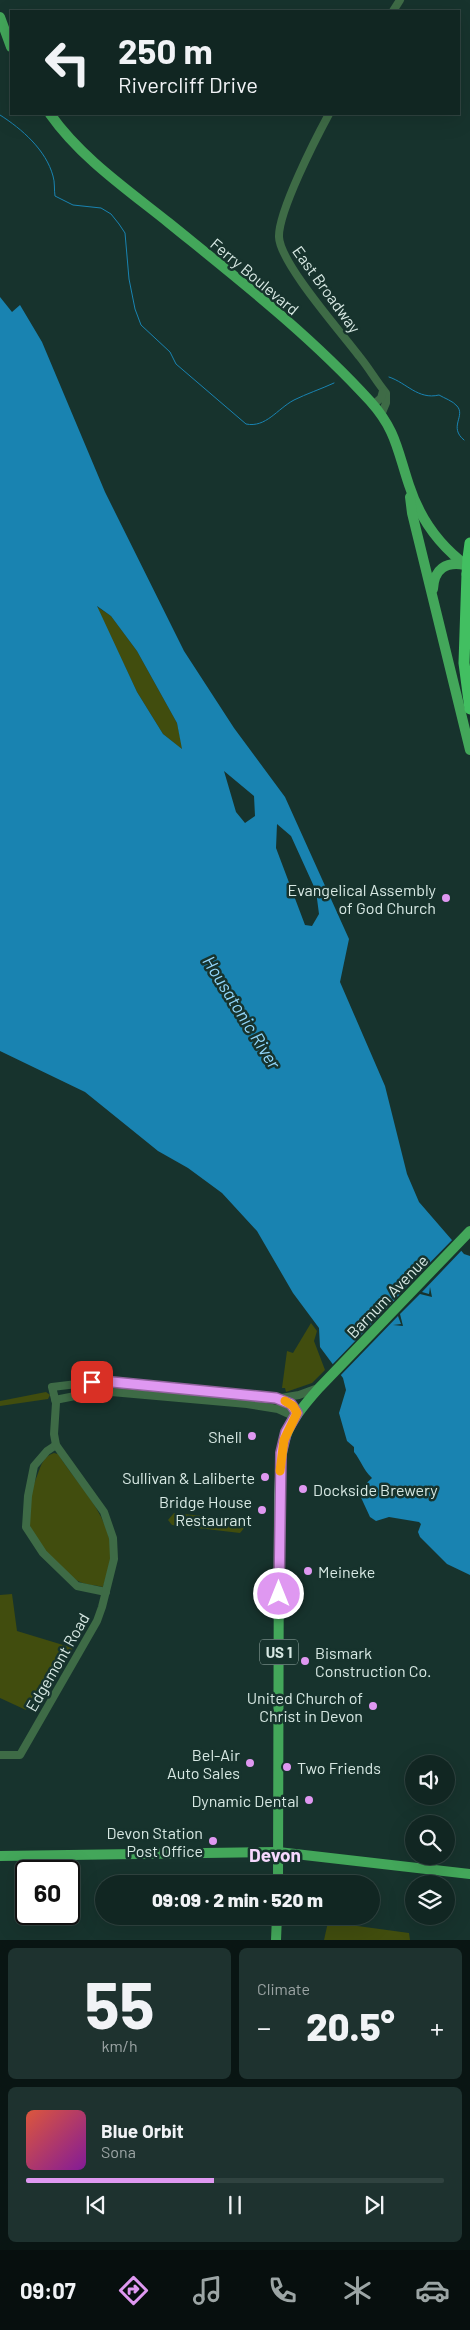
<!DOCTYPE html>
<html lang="en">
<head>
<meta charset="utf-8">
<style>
  :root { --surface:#112622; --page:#1e322f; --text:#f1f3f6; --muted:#9ca5a5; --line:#304340; --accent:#df98f1 }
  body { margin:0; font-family:Barlow,sans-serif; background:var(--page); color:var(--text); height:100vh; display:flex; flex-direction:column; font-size:19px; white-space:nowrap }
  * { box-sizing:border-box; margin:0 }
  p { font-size:16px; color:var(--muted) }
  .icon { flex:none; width:28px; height:28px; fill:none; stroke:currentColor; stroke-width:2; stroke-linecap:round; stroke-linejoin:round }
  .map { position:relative; height:1940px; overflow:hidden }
  .sheet { display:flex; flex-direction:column; gap:8px; padding:8px; background:#091513; flex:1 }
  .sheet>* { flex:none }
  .top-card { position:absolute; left:10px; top:10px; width:450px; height:105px; border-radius:0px; box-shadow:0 5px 20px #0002,0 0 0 1px var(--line); background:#112622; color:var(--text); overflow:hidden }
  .tools { position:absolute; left:405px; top:1755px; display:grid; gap:10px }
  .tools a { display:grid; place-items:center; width:50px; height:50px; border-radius:50%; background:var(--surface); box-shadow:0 5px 20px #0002,0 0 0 1px var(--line); font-size:25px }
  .speed { position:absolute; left:15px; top:1860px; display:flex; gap:10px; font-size:25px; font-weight:700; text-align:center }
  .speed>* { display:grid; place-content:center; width:65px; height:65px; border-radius:50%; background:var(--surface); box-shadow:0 5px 20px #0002,0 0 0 1px var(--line); line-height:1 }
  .speed .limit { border:2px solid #111; border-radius:8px; background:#fff; color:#111 }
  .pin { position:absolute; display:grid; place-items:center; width:42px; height:42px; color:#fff; margin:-21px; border-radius:10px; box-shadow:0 2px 8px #0006 }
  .me { position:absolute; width:55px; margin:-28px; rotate:0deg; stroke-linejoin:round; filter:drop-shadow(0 0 4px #0008) }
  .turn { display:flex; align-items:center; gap:18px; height:105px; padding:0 25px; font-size:22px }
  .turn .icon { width:65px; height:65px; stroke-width:2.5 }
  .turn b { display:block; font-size:35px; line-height:42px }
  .big { font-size:38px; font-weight:800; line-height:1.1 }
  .sheet .card { flex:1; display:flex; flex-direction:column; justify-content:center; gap:8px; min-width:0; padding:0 18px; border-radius:8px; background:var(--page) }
  .sheet .dial { align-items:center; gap:0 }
  .dial b { font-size:65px; line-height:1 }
  .song { display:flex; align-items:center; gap:15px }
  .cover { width:60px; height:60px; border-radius:8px; background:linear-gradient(135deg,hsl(10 70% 55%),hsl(290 70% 35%)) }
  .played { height:5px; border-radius:2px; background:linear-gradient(90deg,var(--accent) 45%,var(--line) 45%) }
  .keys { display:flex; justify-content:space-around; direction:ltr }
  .heat { display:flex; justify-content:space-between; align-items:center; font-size:28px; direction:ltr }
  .sheet .tiles { flex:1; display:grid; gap:8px; grid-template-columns:1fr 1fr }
  .card:last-child { grid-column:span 2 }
  .trip { position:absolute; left:95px; top:1875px; width:285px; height:50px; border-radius:25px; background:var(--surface); box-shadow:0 5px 20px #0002,0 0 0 1px var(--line); font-weight:800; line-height:50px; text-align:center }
  .dock { display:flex; height:80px; justify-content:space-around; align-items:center; background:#070f0e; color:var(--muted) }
  .dock .icon { width:35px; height:35px }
  .dock .active { color:var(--accent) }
  .dock b { font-size:22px; color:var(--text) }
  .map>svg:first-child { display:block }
  .green { fill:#414d0e }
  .water { fill:#1983b1; fill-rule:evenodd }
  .pier { fill:#17332d }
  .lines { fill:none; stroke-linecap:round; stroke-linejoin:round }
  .stream { stroke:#1983b1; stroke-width:1 }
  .minor { stroke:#3e6b46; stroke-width:8 }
  .major { stroke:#43a75a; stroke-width:10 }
  .highway { stroke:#42bf61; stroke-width:11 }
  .highway-bridge { stroke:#42bf61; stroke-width:11 }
  .route-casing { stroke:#91639d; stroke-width:12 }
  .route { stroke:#df98f1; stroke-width:9 }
  .slow { stroke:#f59e0b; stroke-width:9 }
  .poi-dot { fill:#df98f1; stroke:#17332d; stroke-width:2 }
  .labels { text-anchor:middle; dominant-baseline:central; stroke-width:5; stroke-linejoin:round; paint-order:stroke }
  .shield { fill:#17332d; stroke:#9eb2ad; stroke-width:1 }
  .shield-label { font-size:15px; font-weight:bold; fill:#d8e9e4 }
  .street-label { font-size:16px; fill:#d8e9e4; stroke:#17332d }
  .poi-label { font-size:16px; fill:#d8e9e4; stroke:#17332d; text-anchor:end }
  .water-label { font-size:18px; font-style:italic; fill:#92d6fb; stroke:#17332d }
  .quarter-label { font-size:19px; font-weight:bold; fill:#f6d8fe; stroke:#17332d }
</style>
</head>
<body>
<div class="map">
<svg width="470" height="1940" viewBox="0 0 470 1940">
  <rect width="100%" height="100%" fill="#17332d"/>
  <g class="green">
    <polygon points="96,606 111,616 137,651 177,723 183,750 163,734 137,692"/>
    <polygon points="311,1323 317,1331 314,1341 325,1370 312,1383 286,1392 285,1388 282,1388 287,1351 293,1353"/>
    <polygon points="95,1384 243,1397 244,1398 241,1401 96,1387"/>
    <polygon points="46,1392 50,1395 48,1399 0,1406 0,1401"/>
    <path d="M54,1453l4,1c20,32 54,62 53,102 -1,10 -5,21 -8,31 -8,-2 -16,-2 -23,-5 -15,-7 -43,-38 -49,-53 -6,-17 0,-38 6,-53 4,-10 6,-20 17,-23z"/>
    <polygon points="174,1513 242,1520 245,1527 240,1533 172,1525 168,1520"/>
    <polygon points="12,1594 17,1631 73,1648 60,1673 48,1673 26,1710 0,1698 0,1595"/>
    <polygon points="328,1922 409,1933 410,1940 324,1940"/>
  </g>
  <path class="water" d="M0,297l12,15 8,-7 22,37 63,150 79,159 50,77 51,69 64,142 -9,43 45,104 22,88 12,28 45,52 6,2v319l-23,-11 -27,-27 -2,-5 3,-8 -2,-2 -30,-5 -13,4 -6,-4 -12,-26 14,-13c-10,-10 -10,-16 -18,-26v-5l-7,-6 -8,-28 7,-23 -3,-12 -23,-31 -1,-19 -26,-35 -36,-62 -35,-38 -34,-25 -30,-17 -73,-59 -85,-41zM97,606l14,10 26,35 40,72 5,26 -19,-15 -26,-42zM224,771l30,25 1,20 -10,7 -9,-11zM277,824l14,12 25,55 3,23 -7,12 -7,-1 -29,-77z"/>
  <polygon class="pier" points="454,1238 463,1249 422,1292 429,1294 430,1287 432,1297 420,1294 400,1314 403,1326 393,1325 401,1324 398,1316 339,1377 330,1367 388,1307 380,1304 379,1312 378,1302 390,1305 409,1284 406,1272 416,1273 409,1275 411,1282"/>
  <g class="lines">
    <g class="stream">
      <path d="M0,115c22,14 46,35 53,61 2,6 1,14 2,20l18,9 28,3 10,6 8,10 6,9 4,46 6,30 6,16 29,27 6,12 70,60c20,4 31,-15 48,-24 12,-6 27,-11 40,-17"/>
      <path d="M389,377c18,6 29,23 50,18 5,3 14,6 18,11 9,10 -9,21 7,34"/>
    </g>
    <g class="minor">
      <polyline points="393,11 400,0"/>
      <path d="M329,114c-13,24 -51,98 -50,123 1,26 62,95 80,119 10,12 17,25 27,37v10l-5,12"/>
      <polyline points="373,405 381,398 383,391"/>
      <polyline points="281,1398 299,1395 318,1388"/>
      <polyline points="56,1445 47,1451 34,1466 28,1496 26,1527 43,1553 77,1586 106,1592"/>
      <polyline points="0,1755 20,1755 97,1621 102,1607 114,1559 113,1538 104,1512 56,1445 54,1434 56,1403 52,1387 102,1381 246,1394 286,1401 293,1406 297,1413 289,1414 278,1409 247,1404 100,1391 55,1400"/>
    </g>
    <g class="major">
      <polyline points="0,17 11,47"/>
      <path d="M50,114c31,44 78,76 119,109 69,56 141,112 201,178 26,29 27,48 39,84 11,34 31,62 61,83"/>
      <polyline points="410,497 412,513 470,750"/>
      <path d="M433,589c1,-20 13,-28 32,-24"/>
      <polyline points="0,1856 278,1852 470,1874"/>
      <path d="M278,1884l1,-389c3,-56 2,-64 40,-107l151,-157"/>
      <polyline points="276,1940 277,1916"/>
    </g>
    <g class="highway">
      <polyline points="468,558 470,543"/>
      <polyline points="467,574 464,663 470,709"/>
    </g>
    <polyline class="highway-bridge" points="467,574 468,558"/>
  </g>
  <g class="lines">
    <defs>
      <polyline id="route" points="92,1382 102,1381 276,1398 291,1404 297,1413 286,1432 281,1453 279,1594"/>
    </defs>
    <use href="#route" class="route-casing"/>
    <use href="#route" class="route"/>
    <polyline class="slow" points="280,1471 284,1440 297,1413 293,1406 285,1401"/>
  </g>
  <g class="poi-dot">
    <circle cx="446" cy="898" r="5"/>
    <circle cx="252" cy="1436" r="5"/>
    <circle cx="265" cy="1477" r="5"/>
    <circle cx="303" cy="1489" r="5"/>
    <circle cx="262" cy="1510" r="5"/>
    <circle cx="308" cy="1571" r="5"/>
    <circle cx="305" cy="1661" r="5"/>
    <circle cx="373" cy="1706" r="5"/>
    <circle cx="250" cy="1763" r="5"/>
    <circle cx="287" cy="1767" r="5"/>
    <circle cx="309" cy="1800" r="5"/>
    <circle cx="213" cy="1841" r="5"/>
  </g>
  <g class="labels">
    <rect class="shield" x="260" y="1639.5" width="38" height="25" rx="4"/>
    <g class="shield-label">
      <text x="279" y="1652">US 1</text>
    </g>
    <g class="street-label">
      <text transform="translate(255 276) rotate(40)">Ferry Boulevard</text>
      <text transform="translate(327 289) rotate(54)">East Broadway</text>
      <text transform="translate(387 1296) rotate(-46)">Barnum Avenue</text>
      <text transform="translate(57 1662) rotate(-60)">Edgemont Road</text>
    </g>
    <g class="poi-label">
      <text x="436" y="889">Evangelical Assembly<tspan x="436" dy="18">of God Church</tspan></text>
      <text x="242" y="1436">Shell</text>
      <text x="255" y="1477">Sullivan &amp; Laliberte</text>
      <text x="313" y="1489" text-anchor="start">Dockside Brewery</text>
      <text x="252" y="1501">Bridge House<tspan x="252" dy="18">Restaurant</tspan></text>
      <text x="318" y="1571" text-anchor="start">Meineke</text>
      <text x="315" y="1652" text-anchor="start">Bismark<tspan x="315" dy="18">Construction Co.</tspan></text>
      <text x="363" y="1697">United Church of<tspan x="363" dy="18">Christ in Devon</tspan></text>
      <text x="240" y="1754">Bel-Air<tspan x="240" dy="18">Auto Sales</tspan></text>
      <text x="297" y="1767" text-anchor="start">Two Friends</text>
      <text x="299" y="1800">Dynamic Dental</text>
      <text x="203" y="1832">Devon Station<tspan x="203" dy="18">Post Office</tspan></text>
    </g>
    <g class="water-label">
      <text transform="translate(242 1012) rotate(58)">Housatonic River</text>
    </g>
    <g class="quarter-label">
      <text x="275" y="1854">Devon</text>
    </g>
  </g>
</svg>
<div class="tools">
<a><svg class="icon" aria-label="sound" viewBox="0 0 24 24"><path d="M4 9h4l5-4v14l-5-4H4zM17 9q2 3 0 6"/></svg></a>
<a><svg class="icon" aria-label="search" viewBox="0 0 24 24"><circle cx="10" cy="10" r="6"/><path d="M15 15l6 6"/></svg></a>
<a><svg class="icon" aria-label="layers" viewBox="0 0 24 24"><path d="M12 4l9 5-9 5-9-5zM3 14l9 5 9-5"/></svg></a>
</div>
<div class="speed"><div class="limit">60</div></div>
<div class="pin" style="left:92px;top:1382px;background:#d93025"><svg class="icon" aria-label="arrive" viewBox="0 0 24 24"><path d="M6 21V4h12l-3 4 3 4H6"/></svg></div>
<svg class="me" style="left:279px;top:1594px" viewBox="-20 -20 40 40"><circle r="17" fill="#df98f1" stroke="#fff" stroke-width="3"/><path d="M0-11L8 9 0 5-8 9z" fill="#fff"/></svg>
<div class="trip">09:09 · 2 min · 520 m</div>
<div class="top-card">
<div class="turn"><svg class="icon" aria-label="left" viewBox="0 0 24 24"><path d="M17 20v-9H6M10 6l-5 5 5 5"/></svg><div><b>250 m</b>Rivercliff Drive</div></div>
</div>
</div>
<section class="sheet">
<div class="tiles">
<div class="card dial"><b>55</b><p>km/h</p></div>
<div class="card"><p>Climate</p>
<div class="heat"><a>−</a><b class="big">20.5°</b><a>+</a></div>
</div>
<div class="card">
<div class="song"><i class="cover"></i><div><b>Blue Orbit</b><p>Sona</p></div></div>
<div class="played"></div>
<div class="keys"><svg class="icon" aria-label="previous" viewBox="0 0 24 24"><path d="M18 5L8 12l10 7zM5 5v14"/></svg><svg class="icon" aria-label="pause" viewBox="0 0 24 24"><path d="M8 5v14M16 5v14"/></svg><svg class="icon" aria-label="next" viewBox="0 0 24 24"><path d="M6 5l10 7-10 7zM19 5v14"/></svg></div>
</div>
</div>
</section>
<nav class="dock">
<b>09:07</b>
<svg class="icon active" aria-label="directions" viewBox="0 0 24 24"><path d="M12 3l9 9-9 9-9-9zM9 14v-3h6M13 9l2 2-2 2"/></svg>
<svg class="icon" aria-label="music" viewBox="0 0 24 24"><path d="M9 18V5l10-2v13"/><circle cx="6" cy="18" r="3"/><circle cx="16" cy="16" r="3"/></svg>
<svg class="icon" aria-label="phone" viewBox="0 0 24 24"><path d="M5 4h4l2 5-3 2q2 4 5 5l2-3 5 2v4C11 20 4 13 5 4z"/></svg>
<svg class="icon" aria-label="climate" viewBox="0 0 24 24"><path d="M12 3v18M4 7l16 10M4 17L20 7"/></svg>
<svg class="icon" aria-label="car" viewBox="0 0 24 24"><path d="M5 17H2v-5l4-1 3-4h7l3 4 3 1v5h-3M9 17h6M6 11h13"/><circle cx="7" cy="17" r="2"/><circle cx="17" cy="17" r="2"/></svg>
</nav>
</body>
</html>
